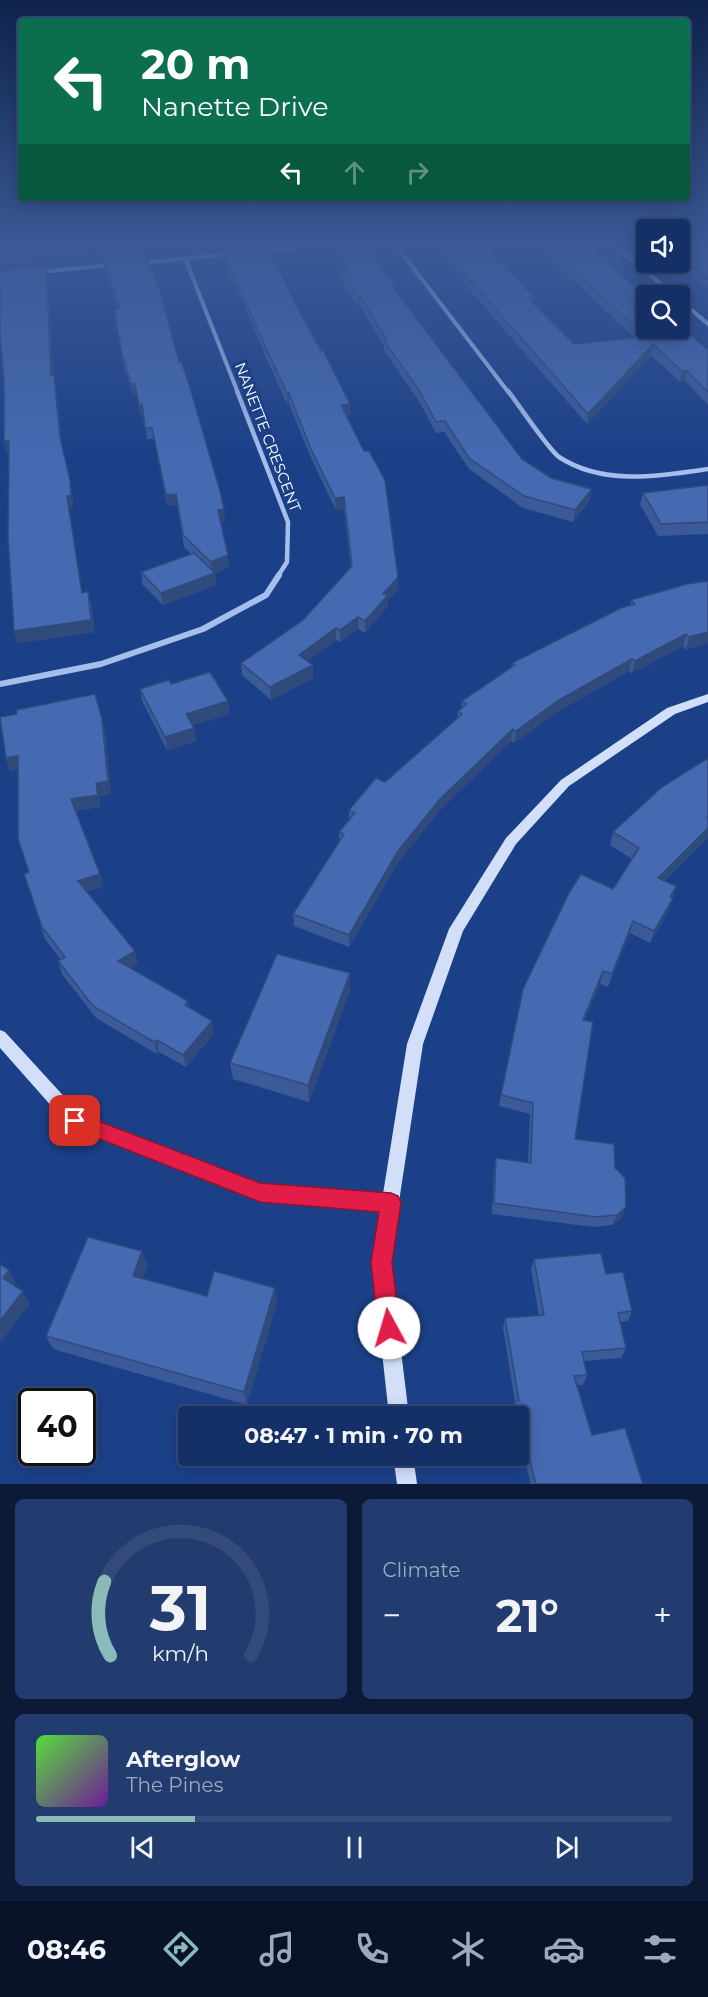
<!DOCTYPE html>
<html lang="en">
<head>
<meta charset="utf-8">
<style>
  :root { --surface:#153066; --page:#223c6f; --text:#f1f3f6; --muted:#9da9bf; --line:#344b7a; --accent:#8bbbb9 }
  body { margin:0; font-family:Montserrat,sans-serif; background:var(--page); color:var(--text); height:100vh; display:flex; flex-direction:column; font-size:22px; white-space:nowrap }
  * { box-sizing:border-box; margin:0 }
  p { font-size:20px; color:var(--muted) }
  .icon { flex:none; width:33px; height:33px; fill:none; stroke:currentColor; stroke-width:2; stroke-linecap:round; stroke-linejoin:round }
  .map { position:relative; height:1484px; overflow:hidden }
  .drawer { display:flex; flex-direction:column; gap:15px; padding:15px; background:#0c1a38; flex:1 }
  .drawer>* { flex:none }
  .guide { position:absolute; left:18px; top:18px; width:672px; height:183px; border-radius:6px; box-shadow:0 3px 15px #0003,0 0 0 2px var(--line); background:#0b6e4f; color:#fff; overflow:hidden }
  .tools { position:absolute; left:636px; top:219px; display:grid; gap:12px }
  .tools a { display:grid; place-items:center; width:54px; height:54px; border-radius:6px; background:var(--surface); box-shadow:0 3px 15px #0003,0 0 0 2px var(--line); font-size:30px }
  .speed { position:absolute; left:18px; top:1388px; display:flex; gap:12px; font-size:30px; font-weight:700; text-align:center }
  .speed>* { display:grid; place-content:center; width:78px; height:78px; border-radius:50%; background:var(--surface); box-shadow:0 3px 15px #0003,0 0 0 2px var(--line); line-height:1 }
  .speed .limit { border:3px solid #111; border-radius:9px; background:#fff; color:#111 }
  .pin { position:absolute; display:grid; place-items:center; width:51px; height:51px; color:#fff; margin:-26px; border-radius:12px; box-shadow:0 3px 9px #0006 }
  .me { position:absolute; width:66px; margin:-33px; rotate:354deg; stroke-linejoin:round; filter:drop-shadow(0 0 4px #0008) }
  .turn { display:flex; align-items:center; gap:21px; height:126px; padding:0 24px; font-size:27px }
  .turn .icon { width:78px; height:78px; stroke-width:2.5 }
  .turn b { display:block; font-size:42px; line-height:51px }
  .lanes { display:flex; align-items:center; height:57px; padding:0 24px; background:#0003; justify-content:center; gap:30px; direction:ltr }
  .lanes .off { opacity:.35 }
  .big { font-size:45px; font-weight:700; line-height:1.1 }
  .drawer .tile { flex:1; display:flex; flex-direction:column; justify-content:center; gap:9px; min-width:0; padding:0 21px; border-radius:9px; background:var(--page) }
  .drawer .dial { align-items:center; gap:0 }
  .dial svg { height:156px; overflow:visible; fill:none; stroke:var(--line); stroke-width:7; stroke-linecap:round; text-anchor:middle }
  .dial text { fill:var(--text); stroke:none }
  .song { display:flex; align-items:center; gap:18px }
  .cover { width:72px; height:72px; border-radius:9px; background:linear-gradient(135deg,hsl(110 70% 55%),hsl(280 70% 35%)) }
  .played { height:6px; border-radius:3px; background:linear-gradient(90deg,var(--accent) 25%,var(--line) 25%) }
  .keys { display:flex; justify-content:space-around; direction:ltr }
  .heat { display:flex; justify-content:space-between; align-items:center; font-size:33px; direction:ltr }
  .drawer .tiles { flex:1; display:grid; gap:15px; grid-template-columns:1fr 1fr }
  .tile:last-child { grid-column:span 2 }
  .trip { position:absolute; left:178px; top:1406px; width:351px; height:60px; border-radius:6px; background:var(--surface); box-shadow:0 3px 15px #0003,0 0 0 2px var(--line); font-weight:700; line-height:60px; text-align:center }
  .tab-bar { display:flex; height:96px; justify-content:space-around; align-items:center; background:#081329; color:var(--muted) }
  .tab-bar .icon { width:42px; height:42px }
  .tab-bar .selected { color:var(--accent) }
  .tab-bar b { font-size:27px; color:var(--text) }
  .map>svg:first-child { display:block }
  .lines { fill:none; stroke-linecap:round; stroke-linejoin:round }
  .street-far2 { stroke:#a6beeb; stroke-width:4 }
  .street-far1 { stroke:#a6beeb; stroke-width:4.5 }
  .street { stroke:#a6beeb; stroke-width:6 }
  .secondary { fill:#d2dff9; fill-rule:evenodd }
  .wall { fill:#3b5b98 }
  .shaded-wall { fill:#304a7c }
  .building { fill:#456ab1; stroke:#304a7c; stroke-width:1.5 }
  .route { fill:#e11d48; stroke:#92132f; stroke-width:1.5 }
  .labels { text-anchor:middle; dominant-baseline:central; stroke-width:6; stroke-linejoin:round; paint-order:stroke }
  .far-street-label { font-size:15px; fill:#fff; stroke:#1c4088 }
</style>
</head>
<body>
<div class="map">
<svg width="708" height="1484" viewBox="0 0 708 1484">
  <rect width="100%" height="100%" fill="#1c4088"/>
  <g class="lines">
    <g class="street-far2">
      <polyline points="398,248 509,393"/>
      <polyline points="618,248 675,296"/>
      <polyline points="264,251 296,248"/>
      <polyline points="185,258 238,393"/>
      <polyline points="141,263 230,254"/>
      <polyline points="40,272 110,265"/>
      <polyline points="680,300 708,324"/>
    </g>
    <g class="street-far1">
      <polyline points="237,391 288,522 287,562 278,576"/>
      <path d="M508,391c11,14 40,58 51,66 44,29 101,19 149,12"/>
    </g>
    <polyline class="street" points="0,684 101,664 203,629 266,595 279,575"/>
    <g class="secondary">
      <polygon points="708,694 708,702 675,714 569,786 516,844 463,931 423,1044 390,1261 409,1416 389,1416 372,1261 380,1211 260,1200 69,1126 0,1048 0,1030 5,1032 81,1115 260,1184 383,1194 407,1044 449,929 506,838 561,780 667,708"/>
      <polygon points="393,1455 413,1455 417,1484 397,1484"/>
    </g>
  </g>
  <g class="wall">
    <polygon points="0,248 153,248 143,249 145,257 179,362 225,521 221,522 229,567 215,573 216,585 163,605 142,584 141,572 191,554 184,547 177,505 167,506 154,439 147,439 144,415 141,416 136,394 133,395 123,364 114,309 118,309 104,270 103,262 101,262 98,253 47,258 53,375 56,385 62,445 72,492 73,507 69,508 82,593 91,603 94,632 17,643 14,631 9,452 6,453 4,380 2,270 0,262"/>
    <polygon points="218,248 269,248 350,415 346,416 398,577 398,589 388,600 387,607 365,633 358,629 340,642 336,640 307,661 313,665 313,678 271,700 242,675 241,663 303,620 351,568 344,509 336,510 311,458 289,404 287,404 264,353 234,281 232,282 223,259 222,251 219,251"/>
    <polygon points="330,248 367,248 396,291 522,459 551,478 590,500 573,522 523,508 469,469 444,432 436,433 419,401 384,351 384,346 360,306 357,306 341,281 341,271 345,271 345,269"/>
    <polygon points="433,248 488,248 534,297 533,303 574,344 635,338 538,248 591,248 646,328 708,350 708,405 685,381 680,382 651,355 587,424"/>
    <polygon points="680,248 708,248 708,289 674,262 680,262"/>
    <polygon points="708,485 708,534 658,536 640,504 643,493"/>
    <polygon points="708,581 686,650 683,646 632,673 629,671 557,712 514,743 511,741 439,811 397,864 349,947 294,926 293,914 339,842 339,832 349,820 349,810 385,782 457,718 458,711 461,709 462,701 511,668 512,663 630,606 631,600"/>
    <polygon points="171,684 228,701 229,714 192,725 194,728 196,741 167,750 142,701 140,689"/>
    <polygon points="105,731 111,794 99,796 100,807 75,811 100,874 103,886 86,892 138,964 130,968 188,1001 190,1008 214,1033 186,1067 159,1052 157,1054 96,1018 62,974 58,961 61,960 45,939 24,874 29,872 18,769 10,771 6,758"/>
    <polygon points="708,758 708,837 664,881 676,886 669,910 650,943 630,933 608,987 600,984 585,1020 575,1139 615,1168 622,1218 612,1225 593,1227 492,1214 494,1170 496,1158 528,1163 530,1114 499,1106 501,1095 613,889 632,859 610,845 613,832"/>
    <polygon points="350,990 309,1102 233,1079 230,1063"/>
    <polygon points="142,1251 147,1266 142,1279 207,1296 277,1302 247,1405 53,1349 46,1336"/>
    <polygon points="534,1259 606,1274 632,1311 628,1321 620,1322 626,1348 621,1358 584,1361 587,1375 583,1385 577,1385 592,1435 643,1484 531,1484 519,1440 519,1416 513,1416 511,1411 515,1402 503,1328 505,1318 539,1315 531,1269"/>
  </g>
  <g class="shaded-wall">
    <polygon points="56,248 97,248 98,253 47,258 54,385 2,272 0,262 45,249"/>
    <polygon points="219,248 254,248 219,251"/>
    <polygon points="144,249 145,258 101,262 100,253"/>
    <polygon points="231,272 233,272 234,281 232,282"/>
    <rect x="357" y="296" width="3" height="10"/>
    <polygon points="653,344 651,355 587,424 588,414"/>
    <polygon points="682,371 687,371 685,381 680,382"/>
    <polygon points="54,375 56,385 62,448 60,437"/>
    <polygon points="131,384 135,384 136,394 133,395"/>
    <rect x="287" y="393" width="2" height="11"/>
    <polygon points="142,404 144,415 141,416 139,405"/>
    <polygon points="350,404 350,415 341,416 341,405"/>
    <polygon points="4,441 9,441 11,452 6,453"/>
    <polygon points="70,480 73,507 69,508 84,605 67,496"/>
    <polygon points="592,489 590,500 573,522 575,510"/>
    <polygon points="176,494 177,505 167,506 166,495"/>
    <polygon points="344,497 344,509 336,510 335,498"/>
    <polygon points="224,509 225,521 219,522 218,510"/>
    <polygon points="228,555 229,567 215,573 216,585 163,605 161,593 212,574 211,562"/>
    <polygon points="398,577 398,589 388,600 387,607 365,633 365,621 383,594"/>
    <polygon points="88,591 94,632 17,643 14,631"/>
    <polygon points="358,617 358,629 340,642 340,630"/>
    <polygon points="336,628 336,640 300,667 299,655"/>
    <polygon points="708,632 708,643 686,650 689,637"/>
    <polygon points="686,634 683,646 632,673 635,661"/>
    <polygon points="632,659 629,671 557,712 514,743 516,731 559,700"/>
    <polygon points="313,665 313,678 271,700 270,687"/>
    <polygon points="228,701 229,714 187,727 186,714"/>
    <polygon points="102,719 105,731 111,794 99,796 100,807 74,811 71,799 96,783"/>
    <polygon points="194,728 196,741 167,750 165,737"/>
    <polygon points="513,729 511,741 439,811 397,864 349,947 349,935 398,851 440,799"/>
    <polygon points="18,756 21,768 10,771 6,758"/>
    <polygon points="708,828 708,837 654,891 658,878"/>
    <polygon points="100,874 103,886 81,894 78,881"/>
    <polygon points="676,886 669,910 650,943 654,931"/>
    <polygon points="633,921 630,933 608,987 612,974"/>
    <polygon points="135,951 138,964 121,974 118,961"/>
    <polygon points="603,971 600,984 580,1032 583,1020"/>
    <polygon points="350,973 350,990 309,1102 308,1085"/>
    <polygon points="188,1001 191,1013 185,1005"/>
    <polygon points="212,1021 214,1033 186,1067 183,1055"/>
    <polygon points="157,1040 159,1052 157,1054 154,1042"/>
    <polygon points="626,1207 622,1218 612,1225 617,1215"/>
    <polygon points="142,1251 147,1266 138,1291 133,1276"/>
    <polygon points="9,1270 16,1283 10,1291 3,1278"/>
    <polygon points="275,1288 277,1302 247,1405 244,1392"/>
    <polygon points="23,1291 30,1304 0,1343 0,1321"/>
  </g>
  <g class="building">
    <polygon points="0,248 56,248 45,249 46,258 0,262"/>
    <polygon points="98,248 143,248 144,249 100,253"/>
    <polygon points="244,248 269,248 296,306 321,351 323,350 350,404 341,405 364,451 369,451 385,480 398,577 383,594 388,595 365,621 358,617 340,630 336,628 299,655 313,665 270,687 241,663 303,620 352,566 344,497 335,498 310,447 289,393 287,393 263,342 233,272 231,272 222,250"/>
    <polygon points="337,248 367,248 396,286 393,287 522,459 551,478 592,489 575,510 524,496 469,458 445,421 436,422 419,390 384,341 387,340 360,296 357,296 341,271 347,271 345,267 350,267"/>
    <polygon points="442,248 488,248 534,297 528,298 574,344 646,337 549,248 591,248 646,297 646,328 680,328 680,326 708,350 708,392 687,371 682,371 653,344 588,414"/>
    <polygon points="683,248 708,248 708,278 680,256 680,252 690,251"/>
    <polygon points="146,257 160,291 179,362 181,361 189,384 220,491 224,509 218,510 228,555 211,562 183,535 176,494 166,495 152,428 145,428 142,404 139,405 135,384 131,384 122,354 114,309 120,308 103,261"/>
    <polygon points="46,266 51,375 54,375 60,437 70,480 71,496 67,496 82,593 88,591 91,620 14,631 8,538 9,441 4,441 4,380 0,335 0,270"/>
    <polygon points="708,485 708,522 661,524 643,493"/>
    <polygon points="194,553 215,573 161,593 141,572"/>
    <polygon points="708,581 708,632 689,637 686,634 635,661 632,659 559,700 516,731 513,729 440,799 398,851 349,935 293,914 344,834 339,832 355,813 349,810 376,778 385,782 462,714 458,711 467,704 462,701 515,665 512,663 621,608 635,604 631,600 687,584"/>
    <polygon points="210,672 228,701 186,714 194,728 165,737 140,689 169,680 171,684"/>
    <polygon points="95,694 102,719 108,781 96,783 98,795 71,799 100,874 78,881 135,951 118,961 188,1001 185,1005 212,1021 183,1055 157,1040 154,1042 93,1006 58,961 65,957 42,927 24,874 29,872 18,839 18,756 6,758 0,717 17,714 16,710"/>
    <polygon points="708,758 708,816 707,817 708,817 708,828 658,878 676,886 670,897 673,898 654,931 633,921 612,974 603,971 583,1020 593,1022 575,1139 614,1144 615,1168 625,1178 626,1207 617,1215 596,1217 494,1203 496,1158 531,1163 533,1103 501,1095 523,989 570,891 581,874 613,889 639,848 613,832 662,787"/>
    <polygon points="277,954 350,973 308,1085 230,1063"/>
    <polygon points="88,1237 142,1251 133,1276 207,1296 214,1271 275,1288 244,1392 46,1336"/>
    <polygon points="601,1253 606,1274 623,1272 632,1311 618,1313 626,1348 582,1352 587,1375 574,1376 592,1435 625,1428 643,1484 536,1484 519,1420 519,1416 518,1416 514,1402 519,1401 505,1318 544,1315 534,1259"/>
    <polygon points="0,1264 9,1270 3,1278 23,1291 0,1321"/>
  </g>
  <linearGradient id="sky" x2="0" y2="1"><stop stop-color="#0f234b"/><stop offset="0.54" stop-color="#3a5996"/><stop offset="1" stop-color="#3a5996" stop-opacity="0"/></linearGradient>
  <rect width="708" height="456" fill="url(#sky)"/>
  <polygon class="route" points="75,1112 260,1183 391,1193 398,1196 401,1203 392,1262 400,1328 397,1335 389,1338 381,1335 378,1328 371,1262 379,1212 260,1202 69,1127 66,1121 69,1115"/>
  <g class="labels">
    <g class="far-street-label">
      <text transform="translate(268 437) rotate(69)">NANETTE CRESCENT</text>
    </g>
  </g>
</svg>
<div class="tools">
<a><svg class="icon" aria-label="sound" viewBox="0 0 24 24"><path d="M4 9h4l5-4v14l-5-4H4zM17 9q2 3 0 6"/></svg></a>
<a><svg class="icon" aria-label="search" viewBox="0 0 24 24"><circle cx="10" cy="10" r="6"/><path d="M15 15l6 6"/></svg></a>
</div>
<div class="speed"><div class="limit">40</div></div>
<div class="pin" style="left:75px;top:1121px;background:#d93025"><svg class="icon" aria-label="arrive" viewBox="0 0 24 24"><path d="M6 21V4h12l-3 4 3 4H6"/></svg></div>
<svg class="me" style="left:389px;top:1328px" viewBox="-20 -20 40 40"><circle r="19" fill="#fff"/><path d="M0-13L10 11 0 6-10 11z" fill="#e11d48"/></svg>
<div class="trip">08:47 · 1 min · 70 m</div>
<div class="guide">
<div class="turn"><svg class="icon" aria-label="left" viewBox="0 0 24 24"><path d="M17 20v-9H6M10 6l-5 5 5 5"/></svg><div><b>20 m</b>Nanette Drive</div></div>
<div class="lanes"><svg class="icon" aria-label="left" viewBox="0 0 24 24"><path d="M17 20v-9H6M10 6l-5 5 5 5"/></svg><svg class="icon off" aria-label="ahead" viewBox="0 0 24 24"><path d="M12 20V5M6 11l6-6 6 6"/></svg><svg class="icon off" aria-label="right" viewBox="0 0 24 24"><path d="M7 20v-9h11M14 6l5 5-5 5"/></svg></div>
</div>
</div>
<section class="drawer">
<div class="tiles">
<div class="tile dial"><svg viewBox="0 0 100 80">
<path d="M14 69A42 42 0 1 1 86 69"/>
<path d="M14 69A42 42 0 0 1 11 31" stroke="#8bbbb9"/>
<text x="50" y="56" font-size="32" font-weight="700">31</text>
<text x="50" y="72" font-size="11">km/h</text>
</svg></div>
<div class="tile"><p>Climate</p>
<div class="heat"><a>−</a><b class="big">21°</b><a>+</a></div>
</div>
<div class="tile">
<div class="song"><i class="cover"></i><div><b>Afterglow</b><p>The Pines</p></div></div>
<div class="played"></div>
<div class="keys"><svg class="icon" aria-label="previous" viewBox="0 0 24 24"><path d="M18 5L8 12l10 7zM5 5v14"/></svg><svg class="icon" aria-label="pause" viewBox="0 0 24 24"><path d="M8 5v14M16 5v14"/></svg><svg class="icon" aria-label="next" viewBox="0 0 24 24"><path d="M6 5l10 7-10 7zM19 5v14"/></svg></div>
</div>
</div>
</section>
<nav class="tab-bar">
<b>08:46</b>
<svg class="icon selected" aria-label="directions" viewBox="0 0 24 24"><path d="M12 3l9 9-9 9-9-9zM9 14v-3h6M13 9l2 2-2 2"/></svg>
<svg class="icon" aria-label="music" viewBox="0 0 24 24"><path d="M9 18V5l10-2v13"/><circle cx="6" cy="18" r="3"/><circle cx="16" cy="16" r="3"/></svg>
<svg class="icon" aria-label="phone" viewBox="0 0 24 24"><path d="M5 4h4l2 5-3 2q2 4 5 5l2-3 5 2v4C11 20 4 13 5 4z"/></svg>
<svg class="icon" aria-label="climate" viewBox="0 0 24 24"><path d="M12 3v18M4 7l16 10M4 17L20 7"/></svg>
<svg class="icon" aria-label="car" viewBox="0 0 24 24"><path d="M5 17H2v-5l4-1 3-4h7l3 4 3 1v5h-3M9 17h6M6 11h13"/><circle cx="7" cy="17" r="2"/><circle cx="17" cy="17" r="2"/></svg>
<svg class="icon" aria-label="filters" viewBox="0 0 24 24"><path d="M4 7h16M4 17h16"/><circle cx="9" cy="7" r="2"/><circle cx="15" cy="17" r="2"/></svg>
</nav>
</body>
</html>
